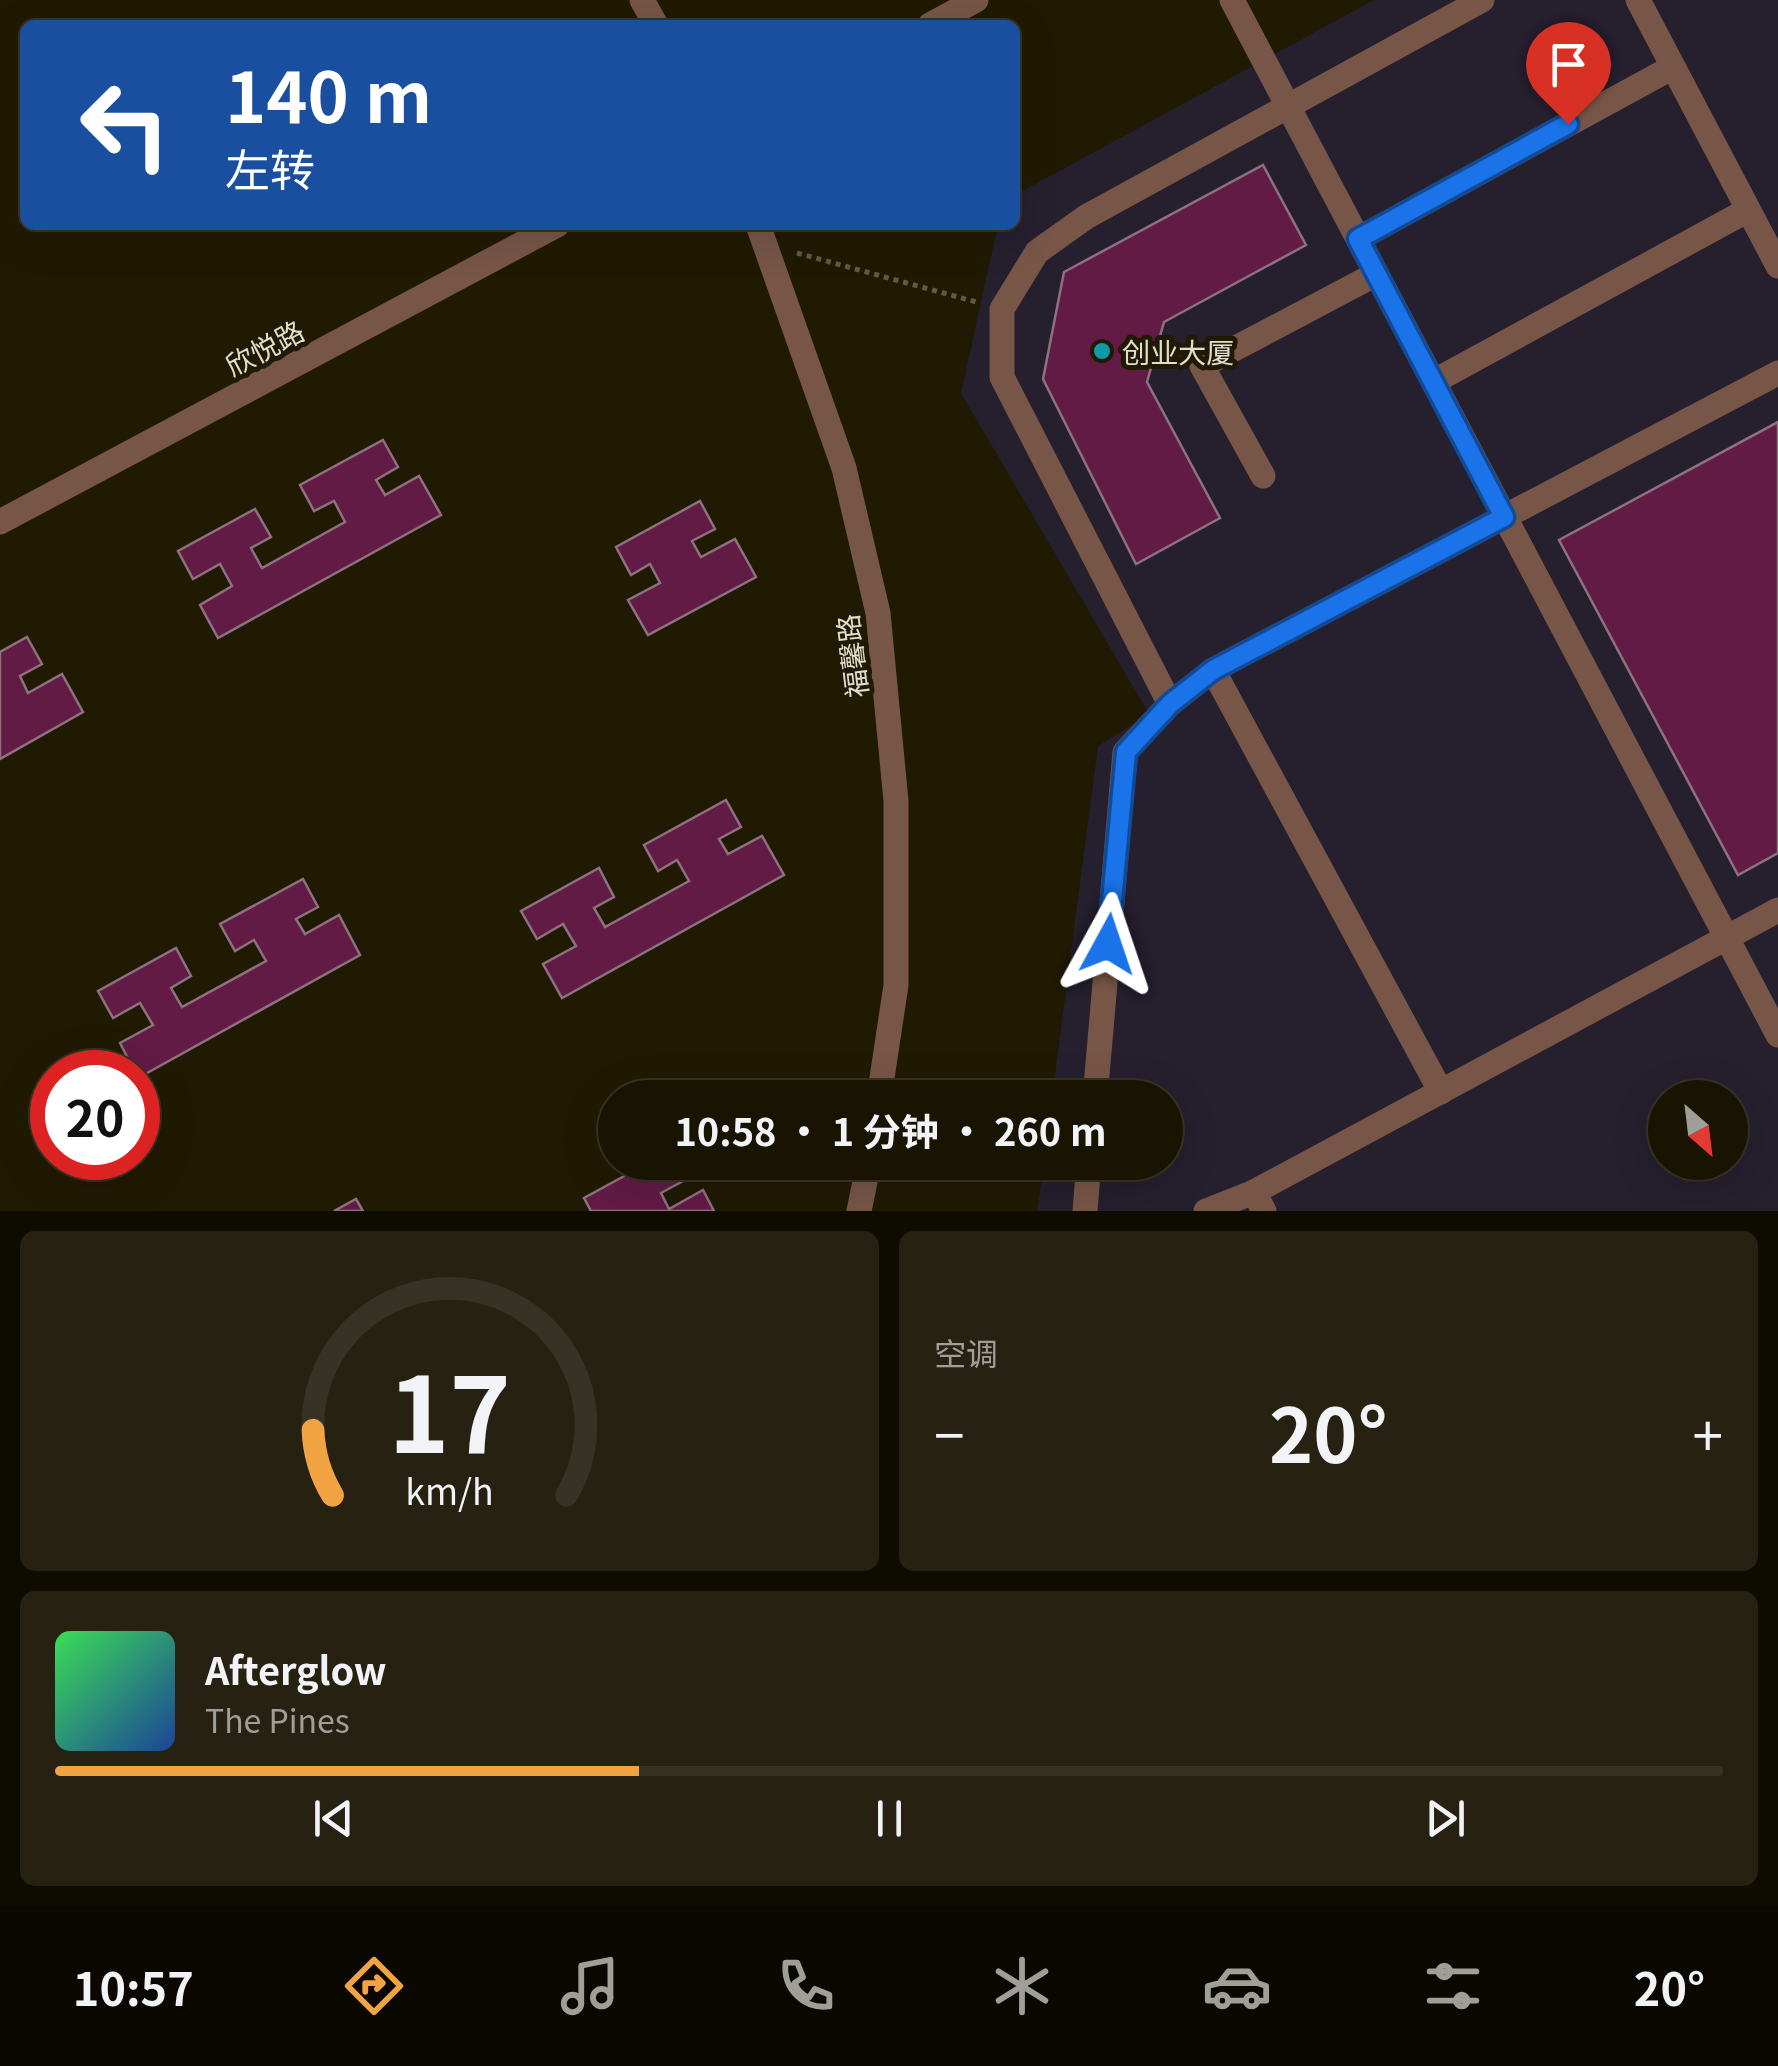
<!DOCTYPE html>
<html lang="zh">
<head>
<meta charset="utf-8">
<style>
  :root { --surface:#191402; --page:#262111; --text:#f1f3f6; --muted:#9f9e99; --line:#373324; --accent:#f3a442 }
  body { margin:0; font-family:Georgia,"Noto Sans SC",serif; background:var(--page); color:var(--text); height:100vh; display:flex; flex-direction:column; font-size:38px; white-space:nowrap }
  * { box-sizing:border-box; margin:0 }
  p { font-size:32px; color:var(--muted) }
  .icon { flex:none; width:55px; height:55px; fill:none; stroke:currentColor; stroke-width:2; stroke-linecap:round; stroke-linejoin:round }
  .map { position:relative; height:1211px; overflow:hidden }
  .sheet { display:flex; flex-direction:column; gap:20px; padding:20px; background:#0e0b01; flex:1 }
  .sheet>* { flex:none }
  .banner { position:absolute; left:20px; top:20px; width:1000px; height:210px; border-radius:15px; box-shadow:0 10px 40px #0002,0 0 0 2px var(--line); background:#1a4fa0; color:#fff; overflow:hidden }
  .needle { width:65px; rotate:152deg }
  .buttons { position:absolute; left:1648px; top:1080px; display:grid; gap:20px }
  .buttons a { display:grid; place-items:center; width:100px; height:100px; border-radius:50%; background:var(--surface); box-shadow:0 10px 40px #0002,0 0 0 2px var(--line); font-size:50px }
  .speed { position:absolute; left:30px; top:1050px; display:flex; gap:20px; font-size:50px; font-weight:700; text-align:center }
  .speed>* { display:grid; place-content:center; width:130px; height:130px; border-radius:50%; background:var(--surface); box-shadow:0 10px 40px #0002,0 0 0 2px var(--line); line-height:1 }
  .speed .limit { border:15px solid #d22; background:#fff; color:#111 }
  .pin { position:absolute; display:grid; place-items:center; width:85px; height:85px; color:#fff; margin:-102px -42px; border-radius:50% 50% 50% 0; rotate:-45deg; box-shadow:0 0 10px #0007 }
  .pin .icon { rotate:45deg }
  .me { position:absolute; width:110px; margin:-55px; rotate:5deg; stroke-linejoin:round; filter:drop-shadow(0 0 8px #0008) }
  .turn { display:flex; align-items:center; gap:35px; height:210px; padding:0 40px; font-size:45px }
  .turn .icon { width:130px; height:130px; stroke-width:2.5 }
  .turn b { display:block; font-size:70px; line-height:85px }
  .big { font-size:75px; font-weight:700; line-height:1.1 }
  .sheet .card { flex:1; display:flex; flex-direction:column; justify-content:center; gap:15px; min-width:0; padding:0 35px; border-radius:15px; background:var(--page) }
  .sheet .dial { align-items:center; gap:0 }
  .dial svg { height:260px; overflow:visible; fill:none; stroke:var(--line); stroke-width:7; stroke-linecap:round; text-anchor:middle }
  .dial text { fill:var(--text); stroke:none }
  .song { display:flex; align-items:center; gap:30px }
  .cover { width:120px; height:120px; border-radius:15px; background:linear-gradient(135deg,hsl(130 70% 55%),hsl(220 70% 35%)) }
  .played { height:10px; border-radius:5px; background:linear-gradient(90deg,var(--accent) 35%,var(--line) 35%) }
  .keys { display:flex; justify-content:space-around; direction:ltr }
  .heat { display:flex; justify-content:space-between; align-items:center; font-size:55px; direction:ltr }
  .sheet .tiles { flex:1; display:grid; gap:20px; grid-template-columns:1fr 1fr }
  .card:last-child { grid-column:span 2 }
  .trip { position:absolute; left:598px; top:1080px; width:585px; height:100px; border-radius:50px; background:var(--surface); box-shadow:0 10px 40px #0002,0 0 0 2px var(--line); font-weight:700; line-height:100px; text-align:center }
  .tabs { display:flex; height:160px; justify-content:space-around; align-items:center; background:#0a0801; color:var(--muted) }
  .tabs .icon { width:70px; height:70px }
  .tabs .on { color:var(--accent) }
  .tabs b { font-size:45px; color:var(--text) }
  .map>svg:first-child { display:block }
  .commercial { fill:#251f2e; fill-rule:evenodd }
  .building { fill:#611b45; stroke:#8e717f; stroke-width:2.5 }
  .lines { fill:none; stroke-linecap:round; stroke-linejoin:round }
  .path { stroke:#605a45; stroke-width:5; stroke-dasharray:5 5; stroke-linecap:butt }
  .minor { stroke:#775647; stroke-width:25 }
  .route-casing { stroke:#114b97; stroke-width:25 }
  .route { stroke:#1a73e8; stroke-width:18 }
  .culture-dot { fill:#0f9aa8; stroke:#211a03; stroke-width:4 }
  .labels { text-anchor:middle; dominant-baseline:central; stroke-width:10; stroke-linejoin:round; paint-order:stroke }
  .street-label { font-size:28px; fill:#e2decf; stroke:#211a03 }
  .poi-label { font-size:28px; fill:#e2decf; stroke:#211a03; text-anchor:start }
</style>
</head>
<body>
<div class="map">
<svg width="1778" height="1211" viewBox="0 0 1778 1211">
  <rect width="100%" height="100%" fill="#211a03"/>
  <path class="commercial" d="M1374,0h404v1211h-741l7,-48 121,-1v-64l-113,-1 46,-351 51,-32 -188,-321 37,-168h17v-30zM1665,1098h65v64h-65z"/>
  <g class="building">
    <polygon points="1263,165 1306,245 1164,322 1147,382 1220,518 1136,564 1043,379 1064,272"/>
    <polygon points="1778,422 1778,853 1738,875 1559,540"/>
    <polygon points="383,440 398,467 376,480 385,495 419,476 441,515 218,638 200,605 232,586 220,564 193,579 178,551 255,509 271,537 251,548 262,568 345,522 334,501 314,511 300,485"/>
    <polygon points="700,501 715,529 692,541 701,557 735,539 756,577 648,635 628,600 660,583 650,564 631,575 616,547"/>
    <polygon points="27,637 42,664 20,676 28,693 62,674 83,712 0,759 0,652"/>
    <polygon points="726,800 741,827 719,839 728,854 762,836 784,875 562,998 543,964 576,946 563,924 537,939 521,911 599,868 614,897 594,908 605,927 689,881 677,860 658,871 644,845"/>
    <polygon points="303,879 318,907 296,919 305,934 339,915 360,955 138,1078 120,1043 153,1025 140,1003 113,1018 98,991 176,948 191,976 171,988 182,1007 266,961 254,940 235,951 220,924"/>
    <polygon points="650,1162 673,1162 683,1181 661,1193 669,1209 703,1190 714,1211 591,1211 584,1198"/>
    <polygon points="356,1199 363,1211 334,1211"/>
  </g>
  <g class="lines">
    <polyline class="path" points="797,253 980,303"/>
    <g class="minor">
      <polyline points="642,0 656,25"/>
      <polyline points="1232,0 1778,1035"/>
      <polyline points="1638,0 1778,266"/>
      <polyline points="930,25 976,0"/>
      <polyline points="758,225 844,468 878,613 896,801 896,985 879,1098"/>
      <polyline points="1358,239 1673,67"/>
      <polyline points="1433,382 1748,210"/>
      <polyline points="1263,476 1202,366 1376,274"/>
      <polyline points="0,522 557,225"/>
      <polyline points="1170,704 1213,670"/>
      <polyline points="1441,1092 1213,670 1778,373"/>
      <polyline points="1095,1098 1125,752 1170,704 1002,377 1002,309 1037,252 1086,217 1482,0"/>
      <polyline points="859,1211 869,1162"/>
      <polyline points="1085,1211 1089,1162"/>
      <polyline points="1206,1211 1254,1192"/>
      <polyline points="1264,1211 1254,1192 1778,910"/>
    </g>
  </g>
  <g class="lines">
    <defs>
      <polyline id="route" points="1108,944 1126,752 1170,704 1213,670 1504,517 1358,239 1568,124"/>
    </defs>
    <use href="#route" class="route-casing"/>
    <use href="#route" class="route"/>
  </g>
  <circle class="culture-dot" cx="1102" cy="351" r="10"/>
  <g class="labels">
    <g class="street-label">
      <text transform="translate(264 347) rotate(-28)">欣悦路</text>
      <text transform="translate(851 656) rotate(-97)">福馨路</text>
    </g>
    <g class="poi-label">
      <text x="1122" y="351">创业大厦</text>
    </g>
  </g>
</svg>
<div class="buttons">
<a><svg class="needle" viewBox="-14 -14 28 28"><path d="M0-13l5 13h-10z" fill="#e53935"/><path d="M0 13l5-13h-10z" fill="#9f9e99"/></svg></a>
</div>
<div class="speed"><div class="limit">20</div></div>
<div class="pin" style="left:1568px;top:124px;background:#d93025"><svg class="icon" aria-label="arrive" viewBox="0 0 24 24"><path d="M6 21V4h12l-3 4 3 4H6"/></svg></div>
<svg class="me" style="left:1108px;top:944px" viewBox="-20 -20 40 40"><path d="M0-17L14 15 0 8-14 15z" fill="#1a73e8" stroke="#fff" stroke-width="4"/></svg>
<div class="trip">10:58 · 1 分钟 · 260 m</div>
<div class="banner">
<div class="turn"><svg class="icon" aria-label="left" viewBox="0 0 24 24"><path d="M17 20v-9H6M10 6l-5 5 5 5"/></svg><div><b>140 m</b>左转</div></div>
</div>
</div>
<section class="sheet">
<div class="tiles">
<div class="card dial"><svg viewBox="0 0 100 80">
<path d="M14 69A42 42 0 1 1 86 69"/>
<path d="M14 69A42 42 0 0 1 8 49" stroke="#f3a442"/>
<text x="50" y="56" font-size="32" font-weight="700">17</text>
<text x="50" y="72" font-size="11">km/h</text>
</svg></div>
<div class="card"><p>空调</p>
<div class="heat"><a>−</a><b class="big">20°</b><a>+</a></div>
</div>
<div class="card">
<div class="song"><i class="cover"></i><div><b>Afterglow</b><p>The Pines</p></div></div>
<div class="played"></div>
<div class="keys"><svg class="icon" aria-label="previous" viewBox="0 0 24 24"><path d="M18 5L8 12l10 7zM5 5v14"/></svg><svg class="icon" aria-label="pause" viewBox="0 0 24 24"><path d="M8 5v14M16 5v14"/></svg><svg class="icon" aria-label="next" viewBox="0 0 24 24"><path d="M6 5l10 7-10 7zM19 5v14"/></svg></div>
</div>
</div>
</section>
<nav class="tabs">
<b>10:57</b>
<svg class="icon on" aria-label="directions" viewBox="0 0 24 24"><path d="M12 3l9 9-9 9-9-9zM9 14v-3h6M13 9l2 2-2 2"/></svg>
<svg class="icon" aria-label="music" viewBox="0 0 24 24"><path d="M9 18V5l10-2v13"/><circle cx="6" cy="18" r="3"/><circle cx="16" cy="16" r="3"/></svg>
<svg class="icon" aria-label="phone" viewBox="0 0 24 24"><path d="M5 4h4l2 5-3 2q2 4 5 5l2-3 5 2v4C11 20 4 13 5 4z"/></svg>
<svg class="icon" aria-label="climate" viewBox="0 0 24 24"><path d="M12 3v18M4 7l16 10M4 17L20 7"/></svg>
<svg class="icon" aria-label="car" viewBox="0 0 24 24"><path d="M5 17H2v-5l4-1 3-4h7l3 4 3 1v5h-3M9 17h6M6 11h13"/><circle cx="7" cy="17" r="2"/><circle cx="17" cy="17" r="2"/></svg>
<svg class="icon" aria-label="filters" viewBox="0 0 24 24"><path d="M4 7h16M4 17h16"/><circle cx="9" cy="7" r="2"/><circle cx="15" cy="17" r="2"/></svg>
<b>20°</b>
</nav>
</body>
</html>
